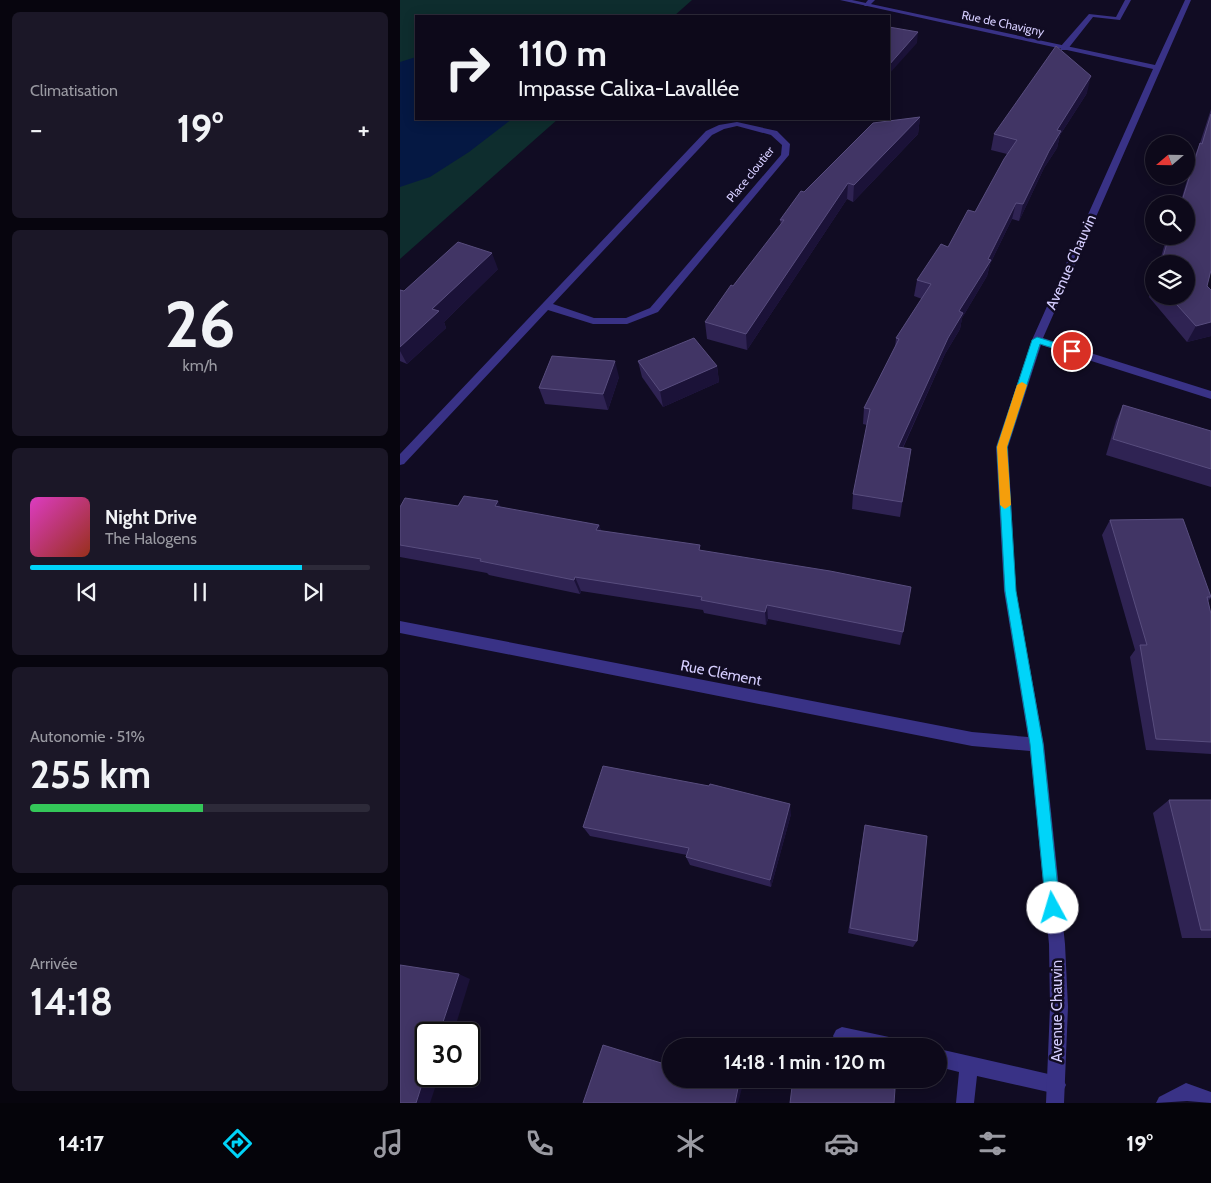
<!DOCTYPE html>
<html lang="fr">
<head>
<meta charset="utf-8">
<style>
  :root { --surface:#0d091a; --page:#1b1727; --text:#f1f3f6; --muted:#9a9aa2; --line:#2d2a39; --accent:#00d4f9 }
  body { margin:0; font-family:Cabin,sans-serif; background:var(--page); color:var(--text); height:100vh; display:flex; flex-direction:column; font-size:19px; white-space:nowrap }
  * { box-sizing:border-box; margin:0 }
  p { font-size:16px; color:var(--muted) }
  .icon { flex:none; width:28px; height:28px; fill:none; stroke:currentColor; stroke-width:2; stroke-linecap:round; stroke-linejoin:round }
  .map { position:relative; flex:1; overflow:hidden }
  .sheet { display:flex; flex-direction:column; gap:12px; padding:12px; background:#07050e; width:400px }
  .sheet>* { flex:none }
  .top-card { position:absolute; left:15px; top:15px; width:475px; height:105px; border-radius:0px; box-shadow:0 2px 12px #0003,0 0 0 1px var(--line); background:#0d091a; color:var(--text); overflow:hidden }
  .needle { width:32px; rotate:250deg }
  .fabs { position:absolute; left:745px; top:135px; display:grid; gap:10px }
  .fabs a { display:grid; place-items:center; width:50px; height:50px; border-radius:50%; background:var(--surface); box-shadow:0 2px 12px #0003,0 0 0 1px var(--line); font-size:25px }
  .speed { position:absolute; left:15px; top:1022px; display:flex; gap:10px; font-size:25px; font-weight:700; text-align:center }
  .speed>* { display:grid; place-content:center; width:65px; height:65px; border-radius:50%; background:var(--surface); box-shadow:0 2px 12px #0003,0 0 0 1px var(--line); line-height:1 }
  .speed .limit { border:2px solid #111; border-radius:8px; background:#fff; color:#111 }
  .pin { position:absolute; display:grid; place-items:center; width:42px; height:42px; color:#fff; margin:-21px; border:2px solid #fff; border-radius:50%; box-shadow:0 1px 5px #0007 }
  .me { position:absolute; width:55px; margin:-28px; rotate:354deg; stroke-linejoin:round; filter:drop-shadow(0 0 4px #0008) }
  .turn { display:flex; align-items:center; gap:18px; height:105px; padding:0 20px; font-size:22px }
  .turn .icon { width:65px; height:65px; stroke-width:2.5 }
  .turn b { display:block; font-size:35px; line-height:42px }
  .big { font-size:38px; font-weight:700; line-height:1.1 }
  .sheet .card { flex:1; display:flex; flex-direction:column; justify-content:center; gap:8px; min-width:0; padding:0 18px; border-radius:8px; background:var(--page) }
  .sheet .dial { align-items:center; gap:0 }
  .dial b { font-size:65px; line-height:1 }
  .song { display:flex; align-items:center; gap:15px }
  .cover { width:60px; height:60px; border-radius:8px; background:linear-gradient(135deg,hsl(310 70% 55%),hsl(10 70% 35%)) }
  .played { height:5px; border-radius:2px; background:linear-gradient(90deg,var(--accent) 80%,var(--line) 80%) }
  .keys { display:flex; justify-content:space-around; direction:ltr }
  .heat { display:flex; justify-content:space-between; align-items:center; font-size:28px; direction:ltr }
  .charge { height:8px; border-radius:4px; background:linear-gradient(90deg,#34c759 51%,var(--line) 0) }
  .trip { position:absolute; left:262px; top:1038px; width:285px; height:50px; border-radius:25px; background:var(--surface); box-shadow:0 2px 12px #0003,0 0 0 1px var(--line); font-weight:700; line-height:50px; text-align:center }
  .tabs { display:flex; height:80px; justify-content:space-around; align-items:center; background:#05040a; color:var(--muted) }
  .tabs .icon { width:35px; height:35px }
  .tabs .on { color:var(--accent) }
  .tabs b { font-size:22px; color:var(--text) }
  main { display:flex; flex:1; min-height:0 }
  .map>svg:first-child { display:block }
  .green { fill:#0e2d2e }
  .water { fill:#051843 }
  .lines { fill:none; stroke-linecap:round; stroke-linejoin:round }
  .lane { fill:#393286; fill-rule:evenodd }
  .street { fill:#393286; fill-rule:evenodd }
  .wall { fill:#2f2353 }
  .shaded-wall { fill:#1b1238 }
  .building { fill:#413565; stroke:#584d7e }
  .route { fill:#00d4f9; stroke:#008aa2 }
  .slow { fill:#f59e0b }
  .labels { text-anchor:middle; dominant-baseline:central; stroke-width:5; stroke-linejoin:round; paint-order:stroke }
  .far-street-label { font-size:12px; fill:#d6ceff; stroke:#110c23 }
  .street-label { font-size:15px; fill:#d6ceff; stroke:#110c23 }
</style>
</head>
<body>
<main>
<section class="sheet">
<div class="card"><p>Climatisation</p>
<div class="heat"><a>−</a><b class="big">19°</b><a>+</a></div>
</div>
<div class="card dial"><b>26</b><p>km/h</p></div>
<div class="card">
<div class="song"><i class="cover"></i><div><b>Night Drive</b><p>The Halogens</p></div></div>
<div class="played"></div>
<div class="keys"><svg class="icon" aria-label="previous" viewBox="0 0 24 24"><path d="M18 5L8 12l10 7zM5 5v14"/></svg><svg class="icon" aria-label="pause" viewBox="0 0 24 24"><path d="M8 5v14M16 5v14"/></svg><svg class="icon" aria-label="next" viewBox="0 0 24 24"><path d="M6 5l10 7-10 7zM19 5v14"/></svg></div>
</div>
<div class="card"><p>Autonomie · 51%</p><b class="big">255 km</b><div class="charge"></div></div>
<div class="card"><p>Arrivée</p><b class="big">14:18</b></div>
</section>
<div class="map">
<svg width="811" height="1103" viewBox="0 0 811 1103">
  <rect width="100%" height="100%" fill="#110c23"/>
  <polygon class="green" points="0,0 292,0 274,16 16,16 16,119 158,119 0,259"/>
  <polygon class="water" points="16,57 16,119 112,119 69,152 30,177 0,187 0,62"/>
  <g class="lines">
    <g class="lane">
      <polygon points="468,0 475,0 469,6 465,6 464,5"/>
      <polygon points="725,0 731,0 720,20 693,17 667,50 661,50 661,46 689,14 716,17"/>
      <polygon points="442,1027 489,1037 495,1040 498,1046 442,1045 436,1042 433,1036 436,1030"/>
      <polygon points="539,1049 657,1076 663,1079 666,1085 663,1091 657,1094 577,1076 574,1103 556,1103 559,1072 539,1067"/>
      <polygon points="786,1083 811,1092 811,1103 787,1101 756,1103 759,1097"/>
    </g>
    <g class="street">
      <polygon points="440,0 452,0 755,65 785,0 791,0 643,338 811,391 811,399 641,345 608,447 616,591 644,745 665,944 668,1007 664,1103 646,1103 650,1007 649,944 630,751 572,746 0,633 0,621 572,732 628,737 604,591 596,447 632,340 753,69"/>
      <path d="M337,122l40,9 13,13 -1,11 -131,157 -31,12h-34l-45,-14 -144,154 -4,1v-11l306,-323 13,-6zM337,126l34,9 11,10 -1,10 -131,153 -24,10h-32l-41,-14 159,-169 12,-6z"/>
    </g>
  </g>
  <g class="wall">
    <polygon points="687,93 660,135 657,148 644,168 619,221 612,219 590,264 587,276 562,318 560,329 545,354 503,448 511,449 500,517 452,509 453,494 467,425 463,424 464,408 495,348 496,338 522,299 514,296 517,280 548,247 575,212 607,154 591,150 594,134"/>
    <polygon points="811,109 811,270 807,286 811,336 787,342 749,297 754,280 754,296 786,296 786,264 759,264 767,236 786,236 786,204 780,204 793,160 800,143"/>
    <polygon points="520,117 518,134 453,202 447,199 347,350 307,339 305,322 381,225 380,220 404,192"/>
    <polygon points="98,269 44,322 46,328 7,364 0,361 0,290 4,291"/>
    <polygon points="238,361 317,366 319,382 263,407 242,377"/>
    <polygon points="219,377 208,410 145,404 139,388"/>
    <polygon points="723,405 811,431 811,487 706,455 716,421"/>
    <polygon points="0,507 100,507 199,525 201,531 301,550 503,632 500,645 368,619 366,625 304,613 303,610 181,591 180,594 89,575 87,573 0,557"/>
    <polygon points="710,520 811,598 808,601 811,614 811,754 746,750 730,657 735,650 702,535"/>
    <polygon points="769,800 811,800 811,938 782,938 753,813"/>
    <polygon points="391,814 371,887 290,865 286,857 287,855 190,836 183,827"/>
    <polygon points="465,825 517,941 513,947 448,933"/>
  </g>
  <g class="shaded-wall">
    <polygon points="518,32 517,43 489,74 489,65"/>
    <polygon points="691,76 687,93 660,135 657,148 644,168 619,221 623,204 657,130"/>
    <polygon points="520,117 518,134 453,202 454,185"/>
    <polygon points="448,183 447,199 347,350 346,334"/>
    <polygon points="616,203 612,219 590,264 587,276 562,318 560,329 545,354 496,462 498,447 559,311"/>
    <polygon points="92,253 98,269 44,322 46,328 7,364 0,351 0,347 32,309"/>
    <polygon points="811,322 811,336 787,342 796,326"/>
    <polygon points="215,361 219,377 208,410 203,394"/>
    <polygon points="317,366 319,382 263,407 260,391"/>
    <polygon points="98,501 105,516 95,506"/>
    <polygon points="199,525 204,539 196,530"/>
    <polygon points="175,577 181,591 180,594 174,580"/>
    <polygon points="367,605 368,619 366,625 365,612"/>
    <polygon points="390,804 391,814 371,887 370,880"/>
    <polygon points="59,974 70,979 53,1034 39,1034"/>
    <polygon points="26,1072 26,1076 39,1076 30,1103 16,1103"/>
    <polygon points="312,1079 342,1088 338,1103 335,1103"/>
  </g>
  <g class="building">
    <polygon points="489,27 518,32 489,65"/>
    <polygon points="656,46 691,76 657,130 661,131 649,151 623,204 616,203 588,259 591,260 559,311 563,313 548,338 498,447 511,449 502,502 453,494 470,409 464,408 499,339 496,338 531,284 517,280 541,244 548,247 568,210 575,212 604,159 617,140 594,134"/>
    <polygon points="811,114 811,270 807,286 811,290 811,322 796,326 769,296 786,296 786,264 761,264 769,236 786,236 786,204 781,204 800,143 802,144"/>
    <polygon points="520,117 454,185 448,183 346,334 305,322 331,285 333,286 384,220 380,220 401,191 404,192 473,123"/>
    <polygon points="58,242 92,253 32,309 39,311 0,347 0,290 4,291"/>
    <polygon points="294,338 317,366 260,391 238,361"/>
    <polygon points="152,356 215,361 203,394 139,388"/>
    <polygon points="723,405 811,431 811,469 713,439"/>
    <polygon points="64,496 98,501 95,506 199,525 196,530 300,545 299,550 430,571 511,587 503,632 367,605 365,612 301,600 302,597 175,577 174,580 80,561 81,559 0,545 0,507 5,498 58,506"/>
    <polygon points="783,519 811,597 807,597 811,614 811,742 756,739 740,645 747,645 710,520"/>
    <polygon points="203,766 309,786 310,784 390,804 370,880 286,857 289,848 183,827"/>
    <polygon points="769,800 811,800 811,930 801,930"/>
    <polygon points="465,825 527,836 517,941 450,928"/>
    <polygon points="0,965 59,974 39,1034 26,1034 26,1072 16,1103 0,1103"/>
    <polygon points="203,1045 271,1066 271,1079 310,1079 338,1088 335,1103 183,1103"/>
    <polygon points="393,1079 444,1079 495,1089 494,1103 390,1103"/>
  </g>
  <polygon class="route" points="637,337 675,349 676,351 672,354 640,344 607,447 616,591 643,744 660,908 658,913 653,915 648,913 646,908 630,744 605,591 597,447 632,340"/>
  <polygon class="slow" points="622,382 627,385 607,447 611,505 605,509 600,505 597,447 617,385"/>
  <g class="labels">
    <g class="far-street-label">
      <text transform="translate(603 23) rotate(12)">Rue de Chavigny</text>
      <text transform="translate(350 174) rotate(-51)">Place cloutier</text>
    </g>
    <g class="street-label">
      <text transform="translate(671 262) rotate(-66)">Avenue Chauvin</text>
      <text transform="translate(321 673) rotate(11)">Rue Clément</text>
      <text transform="translate(657 1011) rotate(-90)">Avenue Chauvin</text>
    </g>
  </g>
</svg>
<div class="fabs">
<a><svg class="needle" viewBox="-14 -14 28 28"><path d="M0-13l5 13h-10z" fill="#e53935"/><path d="M0 13l5-13h-10z" fill="#9a9aa2"/></svg></a>
<a><svg class="icon" aria-label="search" viewBox="0 0 24 24"><circle cx="10" cy="10" r="6"/><path d="M15 15l6 6"/></svg></a>
<a><svg class="icon" aria-label="layers" viewBox="0 0 24 24"><path d="M12 4l9 5-9 5-9-5zM3 14l9 5 9-5"/></svg></a>
</div>
<div class="speed"><div class="limit">30</div></div>
<div class="pin" style="left:672px;top:351px;background:#d93025"><svg class="icon" aria-label="arrive" viewBox="0 0 24 24"><path d="M6 21V4h12l-3 4 3 4H6"/></svg></div>
<svg class="me" style="left:653px;top:908px" viewBox="-20 -20 40 40"><circle r="19" fill="#fff"/><path d="M0-13L10 11 0 6-10 11z" fill="#00d4f9"/></svg>
<div class="trip">14:18 · 1 min · 120 m</div>
<div class="top-card">
<div class="turn"><svg class="icon" aria-label="right" viewBox="0 0 24 24"><path d="M7 20v-9h11M14 6l5 5-5 5"/></svg><div><b>110 m</b>Impasse Calixa-Lavallée</div></div>
</div>
</div>
</main>
<nav class="tabs">
<b>14:17</b>
<svg class="icon on" aria-label="directions" viewBox="0 0 24 24"><path d="M12 3l9 9-9 9-9-9zM9 14v-3h6M13 9l2 2-2 2"/></svg>
<svg class="icon" aria-label="music" viewBox="0 0 24 24"><path d="M9 18V5l10-2v13"/><circle cx="6" cy="18" r="3"/><circle cx="16" cy="16" r="3"/></svg>
<svg class="icon" aria-label="phone" viewBox="0 0 24 24"><path d="M5 4h4l2 5-3 2q2 4 5 5l2-3 5 2v4C11 20 4 13 5 4z"/></svg>
<svg class="icon" aria-label="climate" viewBox="0 0 24 24"><path d="M12 3v18M4 7l16 10M4 17L20 7"/></svg>
<svg class="icon" aria-label="car" viewBox="0 0 24 24"><path d="M5 17H2v-5l4-1 3-4h7l3 4 3 1v5h-3M9 17h6M6 11h13"/><circle cx="7" cy="17" r="2"/><circle cx="17" cy="17" r="2"/></svg>
<svg class="icon" aria-label="filters" viewBox="0 0 24 24"><path d="M4 7h16M4 17h16"/><circle cx="9" cy="7" r="2"/><circle cx="15" cy="17" r="2"/></svg>
<b>19°</b>
</nav>
</body>
</html>
